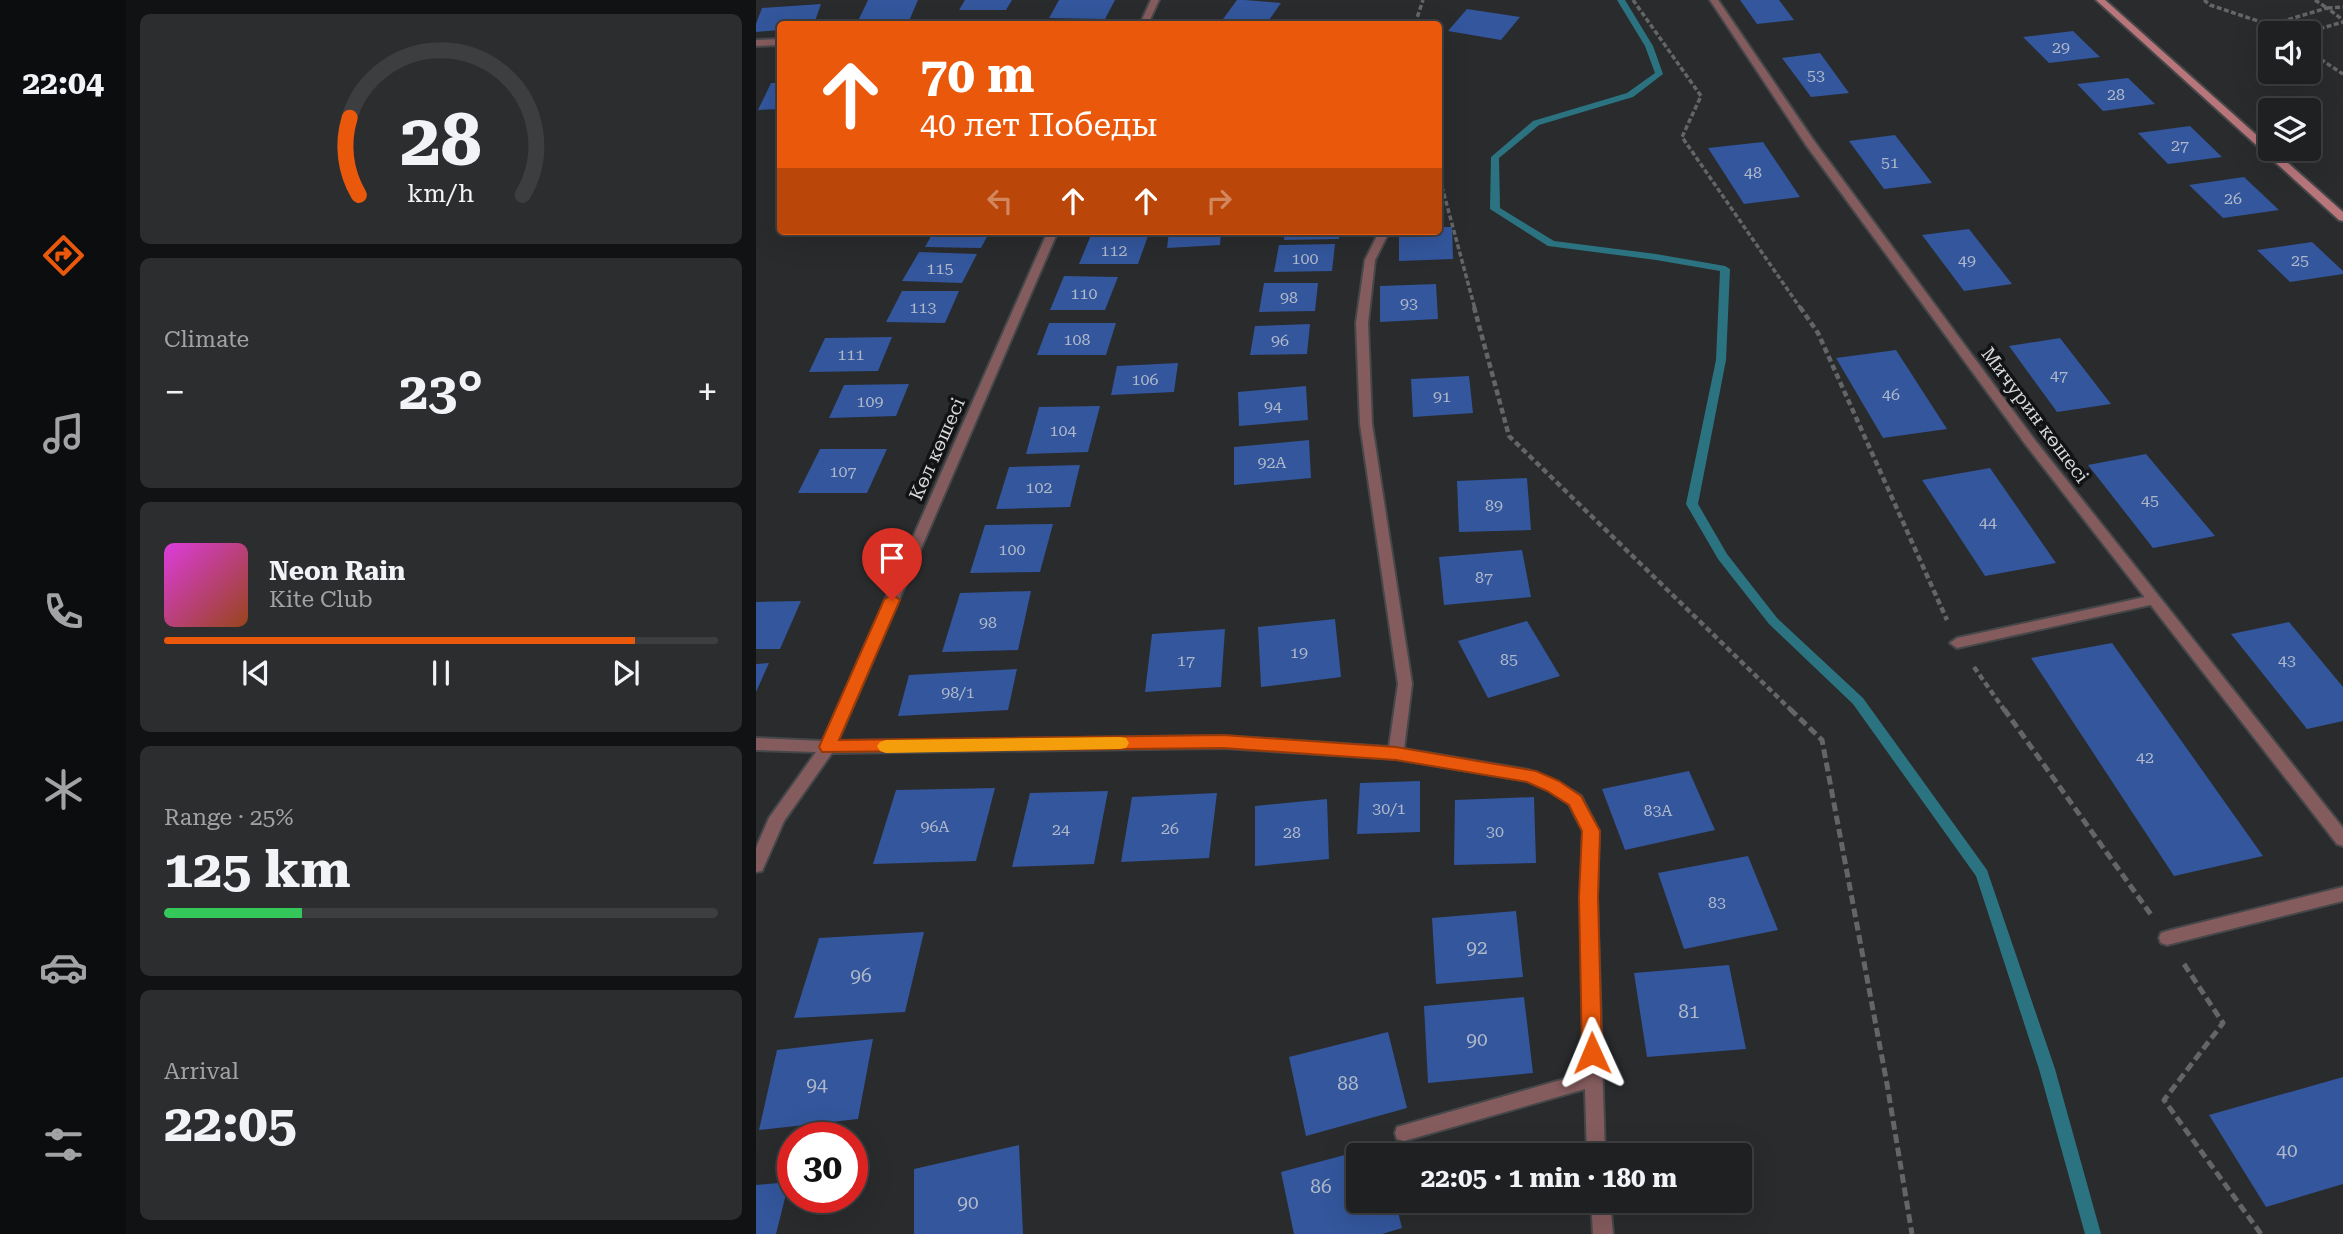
<!DOCTYPE html>
<html lang="en">
<head>
<meta charset="utf-8">
<style>
  :root { --surface:#1f2022; --page:#2c2d2f; --text:#f1f3f6; --muted:#a1a3a5; --line:#3c3e40; --accent:#ea580c }
  body { margin:0; font-family:"Roboto Serif",serif; background:var(--page); color:var(--text); height:100vh; display:flex; flex-direction:column; font-size:26px; white-space:nowrap }
  * { box-sizing:border-box; margin:0 }
  p { font-size:23px; color:var(--muted) }
  .icon { flex:none; width:38px; height:38px; fill:none; stroke:currentColor; stroke-width:2; stroke-linecap:round; stroke-linejoin:round }
  .map { position:relative; flex:1; overflow:hidden }
  .sheet { display:flex; flex-direction:column; gap:14px; padding:14px; background:#111213; width:630px }
  .sheet>* { flex:none }
  .top-card { position:absolute; left:21px; top:21px; width:665px; height:214px; border-radius:7px; box-shadow:0 7px 28px #0002,0 0 0 2px var(--line); background:#ea580c; color:#fff; overflow:hidden }
  .tools { position:absolute; left:1502px; top:21px; display:grid; gap:14px }
  .tools a { display:grid; place-items:center; width:63px; height:63px; border-radius:7px; background:var(--surface); box-shadow:0 7px 28px #0002,0 0 0 2px var(--line); font-size:35px }
  .speed { position:absolute; left:21px; top:1122px; display:flex; gap:14px; font-size:35px; font-weight:700; text-align:center }
  .speed>* { display:grid; place-content:center; width:91px; height:91px; border-radius:50%; background:var(--surface); box-shadow:0 7px 28px #0002,0 0 0 2px var(--line); line-height:1 }
  .speed .limit { border:10px solid #d22; background:#fff; color:#111 }
  .pin { position:absolute; display:grid; place-items:center; width:60px; height:60px; color:#fff; margin:-72px -30px; border-radius:50% 50% 50% 0; rotate:-45deg; box-shadow:0 0 7px #0007 }
  .pin .icon { rotate:45deg }
  .me { position:absolute; width:77px; margin:-38px; rotate:359deg; stroke-linejoin:round; filter:drop-shadow(0 0 5px #0008) }
  .turn { display:flex; align-items:center; gap:24px; height:147px; padding:0 28px; font-size:32px }
  .turn .icon { width:91px; height:91px; stroke-width:2.5 }
  .turn b { display:block; font-size:49px; line-height:60px }
  .lanes { display:flex; align-items:center; height:66px; padding:0 28px; background:#0003; justify-content:center; gap:35px; direction:ltr }
  .lanes .off { opacity:.35 }
  .big { font-size:52px; font-weight:700; line-height:1.1 }
  .sheet .tile { flex:1; display:flex; flex-direction:column; justify-content:center; gap:10px; min-width:0; padding:0 24px; border-radius:10px; background:var(--page) }
  .sheet .dial { align-items:center; gap:0 }
  .dial svg { height:182px; overflow:visible; fill:none; stroke:var(--line); stroke-width:7; stroke-linecap:round; text-anchor:middle }
  .dial text { fill:var(--text); stroke:none }
  .song { display:flex; align-items:center; gap:21px }
  .cover { width:84px; height:84px; border-radius:10px; background:linear-gradient(135deg,hsl(300 70% 55%),hsl(20 70% 35%)) }
  .played { height:7px; border-radius:4px; background:linear-gradient(90deg,var(--accent) 85%,var(--line) 85%) }
  .keys { display:flex; justify-content:space-around; direction:ltr }
  .heat { display:flex; justify-content:space-between; align-items:center; font-size:38px; direction:ltr }
  .charge { height:10px; border-radius:5px; background:linear-gradient(90deg,#34c759 25%,var(--line) 0) }
  .trip { position:absolute; left:590px; top:1143px; width:406px; height:70px; border-radius:7px; background:var(--surface); box-shadow:0 7px 28px #0002,0 0 0 2px var(--line); font-weight:700; line-height:70px; text-align:center }
  main { display:flex; flex:1; min-height:0 }
  .tab-bar { display:flex; flex-direction:column; width:126px; justify-content:space-around; align-items:center; background:#0c0d0e; color:var(--muted) }
  .tab-bar .icon { width:49px; height:49px }
  .tab-bar .active { color:var(--accent) }
  .tab-bar b { font-size:32px; color:var(--text) }
  .map>svg:first-child { display:block }
  .lines { fill:none; stroke-linecap:round; stroke-linejoin:round }
  .stream { fill:#2c7381; fill-rule:evenodd }
  .building { fill:#33569c }
  .lane-casing { stroke:#454749; stroke-width:4 }
  .street-casing { stroke:#454749; stroke-width:4 }
  .secondary-casing { stroke:#454749; stroke-width:4 }
  .path-far2 { stroke:#636567; stroke-width:3.5; stroke-dasharray:5 2.5; stroke-linecap:butt }
  .path-far1 { stroke:#636567; stroke-width:4.5; stroke-dasharray:6 3.5; stroke-linecap:butt }
  .path { stroke:#636567; stroke-width:5; stroke-dasharray:9 4.5; stroke-linecap:butt }
  .lane { fill:#855c5e; fill-rule:evenodd }
  .street { fill:#855c5e; fill-rule:evenodd }
  .secondary { fill:#b8767b; fill-rule:evenodd }
  .route { fill:#ea580c; stroke:#983908; stroke-width:2 }
  .slow { fill:#f59e0b }
  .labels { text-anchor:middle; dominant-baseline:central; stroke-width:7; stroke-linejoin:round; paint-order:stroke }
  .number-label { font-size:16px; fill:#aeb8ca }
  .street-label { font-size:19px; fill:#d7d8da; stroke:#121314 }
  .near-number-label { font-size:19px; fill:#aeb8ca }
</style>
</head>
<body>
<main>
<nav class="tab-bar">
<b>22:04</b>
<svg class="icon active" aria-label="directions" viewBox="0 0 24 24"><path d="M12 3l9 9-9 9-9-9zM9 14v-3h6M13 9l2 2-2 2"/></svg>
<svg class="icon" aria-label="music" viewBox="0 0 24 24"><path d="M9 18V5l10-2v13"/><circle cx="6" cy="18" r="3"/><circle cx="16" cy="16" r="3"/></svg>
<svg class="icon" aria-label="phone" viewBox="0 0 24 24"><path d="M5 4h4l2 5-3 2q2 4 5 5l2-3 5 2v4C11 20 4 13 5 4z"/></svg>
<svg class="icon" aria-label="climate" viewBox="0 0 24 24"><path d="M12 3v18M4 7l16 10M4 17L20 7"/></svg>
<svg class="icon" aria-label="car" viewBox="0 0 24 24"><path d="M5 17H2v-5l4-1 3-4h7l3 4 3 1v5h-3M9 17h6M6 11h13"/><circle cx="7" cy="17" r="2"/><circle cx="17" cy="17" r="2"/></svg>
<svg class="icon" aria-label="filters" viewBox="0 0 24 24"><path d="M4 7h16M4 17h16"/><circle cx="9" cy="7" r="2"/><circle cx="15" cy="17" r="2"/></svg>
</nav>
<section class="sheet">
<div class="tile dial"><svg viewBox="0 0 100 80">
<path d="M14 69A42 42 0 1 1 86 69"/>
<path d="M14 69A42 42 0 0 1 10 35" stroke="#ea580c"/>
<text x="50" y="56" font-size="32" font-weight="700">28</text>
<text x="50" y="72" font-size="11">km/h</text>
</svg></div>
<div class="tile"><p>Climate</p>
<div class="heat"><a>−</a><b class="big">23°</b><a>+</a></div>
</div>
<div class="tile">
<div class="song"><i class="cover"></i><div><b>Neon Rain</b><p>Kite Club</p></div></div>
<div class="played"></div>
<div class="keys"><svg class="icon" aria-label="previous" viewBox="0 0 24 24"><path d="M18 5L8 12l10 7zM5 5v14"/></svg><svg class="icon" aria-label="pause" viewBox="0 0 24 24"><path d="M8 5v14M16 5v14"/></svg><svg class="icon" aria-label="next" viewBox="0 0 24 24"><path d="M6 5l10 7-10 7zM19 5v14"/></svg></div>
</div>
<div class="tile"><p>Range · 25%</p><b class="big">125 km</b><div class="charge"></div></div>
<div class="tile"><p>Arrival</p><b class="big">22:05</b></div>
</section>
<div class="map">
<svg width="1587" height="1234" viewBox="0 0 1587 1234">
  <rect width="100%" height="100%" fill="#292b2d"/>
  <g class="lines">
    <polygon class="stream" points="861,0 869,0 897,46 907,74 877,97 783,125 743,158 744,208 798,241 900,254 969,266 974,269 970,360 942,504 971,554 1021,618 1107,698 1231,870 1299,1069 1345,1234 1329,1234 1283,1069 1220,876 1097,704 1013,624 962,559 930,504 960,360 964,271 900,260 792,246 734,209 735,157 777,121 871,93 899,73 889,46"/>
  </g>
  <g class="building">
    <polygon points="112,0 162,0 153,21 101,23"/>
    <polygon points="209,0 256,0 250,10 203,10"/>
    <polygon points="303,0 359,0 349,19 293,18"/>
    <polygon points="481,0 489,0 525,3 511,23 467,19"/>
    <polygon points="984,0 1023,0 1038,20 1001,24"/>
    <polygon points="65,4 58,24 24,24 24,30 0,32 0,24 6,8"/>
    <polygon points="711,9 764,17 745,40 692,31"/>
    <polygon points="1317,31 1344,57 1293,63 1267,37"/>
    <polygon points="1064,53 1093,93 1055,97 1026,58"/>
    <polygon points="1372,78 1399,104 1347,111 1321,84"/>
    <polygon points="15,83 24,83 24,109 2,110"/>
    <polygon points="1434,126 1466,157 1412,164 1382,133"/>
    <polygon points="1139,135 1176,183 1128,189 1093,141"/>
    <polygon points="1007,142 1044,197 988,204 952,148"/>
    <polygon points="1488,177 1523,210 1467,218 1433,185"/>
    <polygon points="682,227 696,227 697,259 643,261 643,231 682,231"/>
    <polygon points="1213,229 1256,284 1208,291 1166,235"/>
    <polygon points="178,231 234,231 225,248 169,247"/>
    <polygon points="413,231 465,231 464,245 411,248"/>
    <polygon points="529,231 583,231 583,239 528,240"/>
    <polygon points="335,235 392,236 382,264 323,264"/>
    <polygon points="1556,242 1587,271 1587,274 1534,282 1501,250"/>
    <polygon points="579,244 576,271 518,272 523,245"/>
    <polygon points="163,252 221,254 206,283 146,281"/>
    <polygon points="308,276 362,277 349,310 294,310"/>
    <polygon points="508,283 562,283 559,311 503,312"/>
    <polygon points="680,284 682,319 624,322 624,286"/>
    <polygon points="146,291 203,291 189,323 130,322"/>
    <polygon points="293,323 360,323 350,355 281,355"/>
    <polygon points="554,324 551,354 494,355 499,326"/>
    <polygon points="136,337 122,371 53,372 69,338"/>
    <polygon points="1304,338 1355,404 1301,412 1253,346"/>
    <polygon points="1140,350 1191,429 1127,438 1080,358"/>
    <polygon points="422,363 418,392 355,395 361,366"/>
    <polygon points="713,376 717,413 657,417 655,379"/>
    <polygon points="153,384 140,416 73,418 88,385"/>
    <polygon points="550,386 552,420 483,426 482,392"/>
    <polygon points="344,406 332,452 270,454 283,407"/>
    <polygon points="553,440 555,478 478,485 478,447"/>
    <polygon points="64,449 131,449 111,493 42,493"/>
    <polygon points="1390,454 1459,536 1397,548 1332,465"/>
    <polygon points="324,465 314,507 240,509 253,467"/>
    <polygon points="1234,468 1300,563 1229,576 1166,480"/>
    <polygon points="771,478 775,530 703,532 701,481"/>
    <polygon points="297,524 284,572 214,573 229,525"/>
    <polygon points="766,550 775,597 688,605 683,557"/>
    <polygon points="275,591 262,650 186,652 204,593"/>
    <polygon points="45,601 24,649 0,649 0,602"/>
    <polygon points="579,619 585,677 505,687 502,627"/>
    <polygon points="771,621 804,676 732,698 702,641"/>
    <polygon points="1533,622 1587,687 1587,721 1551,729 1475,634"/>
    <polygon points="469,629 465,687 389,692 396,634"/>
    <polygon points="1356,643 1507,856 1418,876 1275,658"/>
    <polygon points="13,663 0,692 0,664"/>
    <polygon points="261,669 252,710 142,716 153,675"/>
    <polygon points="933,771 959,830 869,850 846,789"/>
    <polygon points="664,781 664,832 601,834 604,783"/>
    <polygon points="239,788 220,861 117,864 140,790"/>
    <polygon points="352,791 338,864 256,867 274,793"/>
    <polygon points="461,793 453,858 365,862 376,797"/>
    <polygon points="778,797 780,863 698,865 699,800"/>
    <polygon points="571,799 573,859 499,866 499,806"/>
    <polygon points="992,856 1022,930 928,949 902,873"/>
    <polygon points="760,911 767,977 680,984 676,918"/>
    <polygon points="168,932 149,1012 38,1018 63,938"/>
    <polygon points="973,965 990,1049 891,1057 878,973"/>
    <polygon points="768,997 777,1073 672,1083 668,1006"/>
    <polygon points="632,1032 651,1108 550,1136 533,1057"/>
    <polygon points="117,1039 102,1119 3,1130 21,1050"/>
    <polygon points="1587,1077 1587,1184 1510,1207 1453,1115"/>
    <polygon points="263,1145 267,1234 158,1234 158,1169"/>
    <polygon points="626,1145 628,1155 602,1155 602,1200 639,1200 646,1228 626,1234 538,1234 525,1172"/>
    <polygon points="33,1182 20,1234 0,1234 0,1185"/>
  </g>
  <g class="lines">
    <defs>
      <g id="lane">
        <polygon points="1398,595 1403,597 1405,600 1403,603 1201,648 1194,643 1201,638"/>
        <polygon points="1587,887 1587,901 1411,945 1405,943 1403,938 1405,933 1411,931"/>
      </g>
      <g id="street">
        <polygon points="395,0 403,0 392,24 384,24"/>
        <polygon points="954,0 962,0 1058,141 1278,439 1587,828 1587,846 1581,844 1270,445 1050,145"/>
        <polygon points="24,39 24,45 0,46 0,40"/>
        <polygon points="292,231 302,231 82,741 467,736 633,747 642,684 604,424 600,323 609,260 622,234 630,234 631,236 619,260 612,323 616,424 656,684 648,749 773,770 802,782 825,796 843,831 841,897 849,1155 831,1155 829,1089 648,1141 641,1139 639,1133 641,1127 648,1125 829,1073 825,897 827,831 813,804 792,790 771,781 640,759 467,748 76,753 28,821 6,871 0,872 0,848 13,818 60,752 0,750 0,738 67,741"/>
        <polygon points="835,1200 854,1200 857,1234 837,1234"/>
      </g>
      <polygon id="secondary" points="1340,0 1349,0 1587,212 1587,221 1583,220"/>
    </defs>
    <use href="#lane" class="lane-casing"/>
    <use href="#street" class="street-casing"/>
    <use href="#secondary" class="secondary-casing"/>
    <g class="path-far2">
      <polyline points="877,0 945,96 926,137 1045,309"/>
      <polyline points="1448,0 1454,5 1514,25 1571,8 1587,20"/>
      <polyline points="1559,0 1571,8 1587,7"/>
      <polyline points="659,24 667,0"/>
      <polyline points="1515,25 1526,33"/>
      <polyline points="1549,33 1587,22"/>
      <polyline points="1552,51 1587,74"/>
      <polyline points="682,172 719,309"/>
    </g>
    <g class="path-far1">
      <polyline points="718,307 753,436 1036,711"/>
      <polyline points="1044,307 1062,333 1191,620"/>
      <polyline points="1218,667 1249,711"/>
    </g>
    <g class="path">
      <polyline points="1034,709 1066,740 1131,1084 1156,1234"/>
      <polyline points="1248,709 1396,916"/>
      <polyline points="1428,964 1467,1023 1408,1100 1505,1234"/>
    </g>
    <use href="#lane" class="lane"/>
    <use href="#street" class="street"/>
    <use href="#secondary" class="secondary"/>
  </g>
  <polygon class="route" points="136,594 144,600 83,740 467,735 640,747 780,771 803,781 825,796 844,831 842,897 846,1053 843,1059 836,1062 828,1059 826,1053 823,897 826,831 813,805 791,791 771,782 640,760 467,748 66,752 63,747 128,600"/>
  <polygon class="slow" points="364,737 370,738 373,743 370,748 364,749 130,753 124,751 121,746 124,742 130,740"/>
  <g class="labels">
    <g class="number-label">
      <text x="1305" y="47">29</text>
      <text x="1060" y="75">53</text>
      <text x="1360" y="94">28</text>
      <text x="1424" y="145">27</text>
      <text x="1134" y="162">51</text>
      <text x="997" y="172">48</text>
      <text x="1477" y="198">26</text>
      <text x="358" y="250">112</text>
      <text x="549" y="258">100</text>
      <text x="1211" y="260">49</text>
      <text x="1544" y="260">25</text>
      <text x="184" y="268">115</text>
      <text x="328" y="293">110</text>
      <text x="533" y="297">98</text>
      <text x="653" y="303">93</text>
      <text x="167" y="307">113</text>
      <text x="321" y="339">108</text>
      <text x="524" y="340">96</text>
      <text x="95" y="354">111</text>
      <text x="1303" y="375">47</text>
      <text x="389" y="379">106</text>
      <text x="1135" y="394">46</text>
      <text x="686" y="396">91</text>
      <text x="114" y="401">109</text>
      <text x="517" y="406">94</text>
      <text x="307" y="430">104</text>
      <text x="516" y="462">92А</text>
      <text x="87" y="471">107</text>
      <text x="283" y="487">102</text>
      <text x="1394" y="500">45</text>
      <text x="738" y="505">89</text>
      <text x="1232" y="522">44</text>
      <text x="256" y="549">100</text>
      <text x="728" y="577">87</text>
      <text x="232" y="622">98</text>
      <text x="543" y="652">19</text>
      <text x="753" y="659">85</text>
      <text x="430" y="660">17</text>
      <text x="1531" y="660">43</text>
      <text x="202" y="692">98/1</text>
      <text x="1389" y="757">42</text>
      <text x="633" y="808">30/1</text>
      <text x="902" y="810">83А</text>
      <text x="179" y="826">96А</text>
      <text x="414" y="828">26</text>
      <text x="305" y="829">24</text>
      <text x="739" y="831">30</text>
      <text x="536" y="832">28</text>
      <text x="961" y="902">83</text>
    </g>
    <g class="street-label">
      <text transform="translate(1279 415) rotate(53)">Мичурин көшесі</text>
      <text transform="translate(181 449) rotate(-66)">Көл көшесі</text>
    </g>
    <g class="near-number-label">
      <text x="721" y="947">92</text>
      <text x="105" y="975">96</text>
      <text x="933" y="1011">81</text>
      <text x="721" y="1039">90</text>
      <text x="592" y="1083">88</text>
      <text x="61" y="1084">94</text>
      <text x="1531" y="1150">40</text>
      <text x="565" y="1186">86</text>
      <text x="212" y="1202">90</text>
    </g>
  </g>
</svg>
<div class="tools">
<a><svg class="icon" aria-label="sound" viewBox="0 0 24 24"><path d="M4 9h4l5-4v14l-5-4H4zM17 9q2 3 0 6"/></svg></a>
<a><svg class="icon" aria-label="layers" viewBox="0 0 24 24"><path d="M12 4l9 5-9 5-9-5zM3 14l9 5 9-5"/></svg></a>
</div>
<div class="speed"><div class="limit">30</div></div>
<div class="pin" style="left:136px;top:600px;background:#d93025"><svg class="icon" aria-label="arrive" viewBox="0 0 24 24"><path d="M6 21V4h12l-3 4 3 4H6"/></svg></div>
<svg class="me" style="left:836px;top:1053px" viewBox="-20 -20 40 40"><path d="M0-17L14 15 0 8-14 15z" fill="#ea580c" stroke="#fff" stroke-width="4"/></svg>
<div class="trip">22:05 · 1 min · 180 m</div>
<div class="top-card">
<div class="turn"><svg class="icon" aria-label="ahead" viewBox="0 0 24 24"><path d="M12 20V5M6 11l6-6 6 6"/></svg><div><b>70 m</b>40 лет Победы</div></div>
<div class="lanes"><svg class="icon off" aria-label="left" viewBox="0 0 24 24"><path d="M17 20v-9H6M10 6l-5 5 5 5"/></svg><svg class="icon" aria-label="ahead" viewBox="0 0 24 24"><path d="M12 20V5M6 11l6-6 6 6"/></svg><svg class="icon" aria-label="ahead" viewBox="0 0 24 24"><path d="M12 20V5M6 11l6-6 6 6"/></svg><svg class="icon off" aria-label="right" viewBox="0 0 24 24"><path d="M7 20v-9h11M14 6l5 5-5 5"/></svg></div>
</div>
</div>
</main>
</body>
</html>
